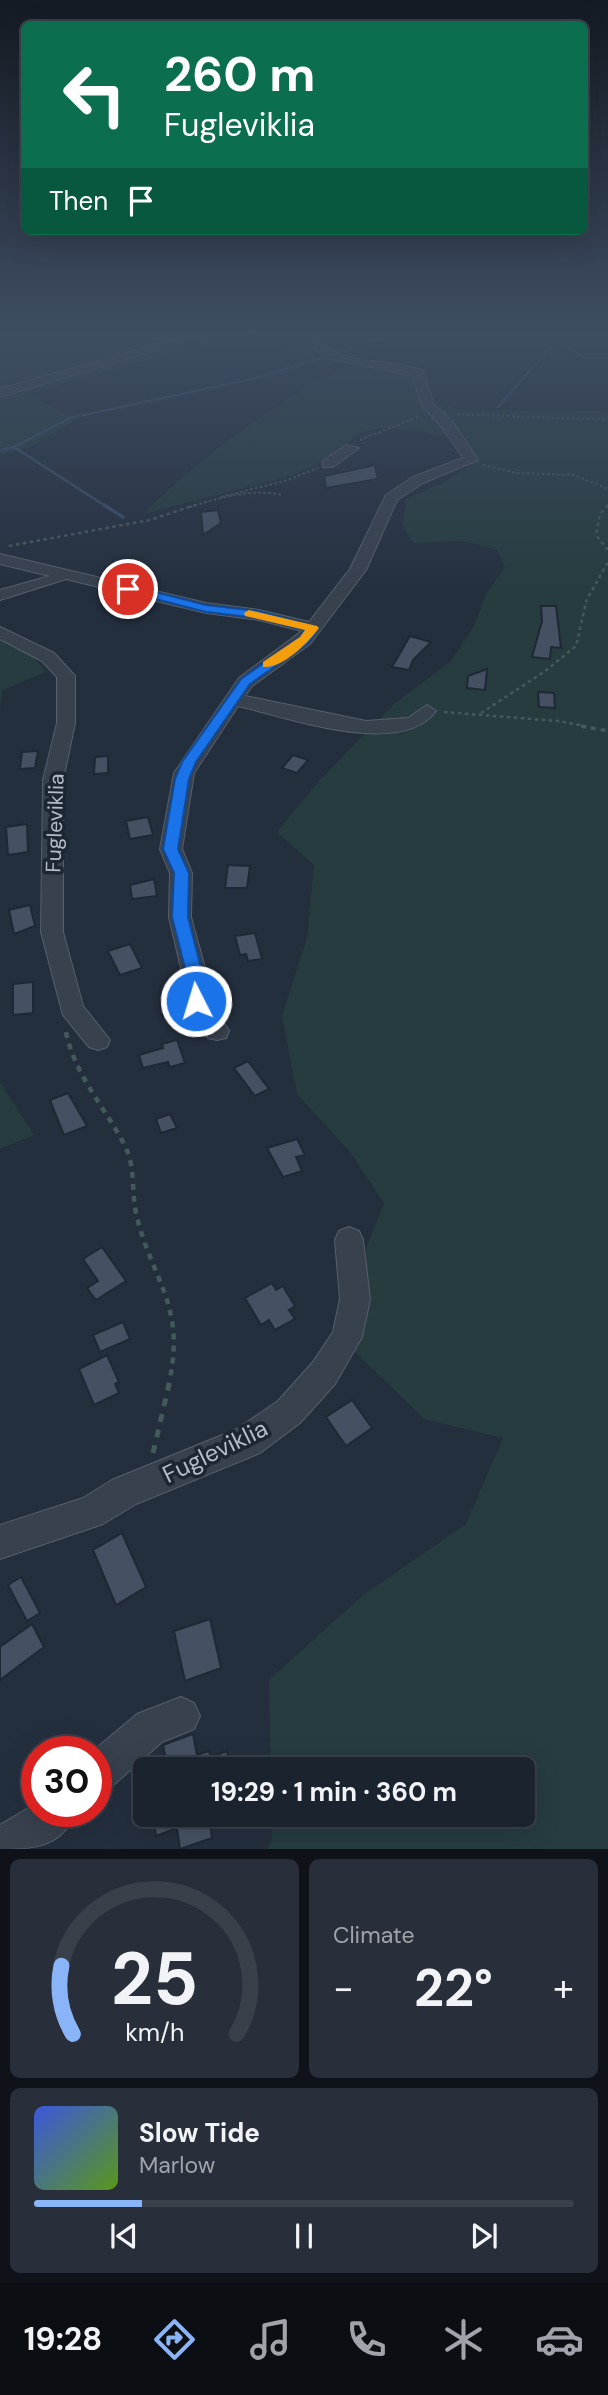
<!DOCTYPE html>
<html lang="en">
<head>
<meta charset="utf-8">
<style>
  :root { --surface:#1b232e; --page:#282f3a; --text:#f1f3f6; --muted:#a0a4aa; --line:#39404a; --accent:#8ab4f8 }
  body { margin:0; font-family:"DM Sans",sans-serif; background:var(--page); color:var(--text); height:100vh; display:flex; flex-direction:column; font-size:26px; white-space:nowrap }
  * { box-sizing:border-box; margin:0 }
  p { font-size:23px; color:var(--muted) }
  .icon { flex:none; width:38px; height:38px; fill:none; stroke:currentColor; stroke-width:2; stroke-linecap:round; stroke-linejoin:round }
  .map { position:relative; height:1849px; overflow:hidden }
  .panel { display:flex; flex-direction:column; gap:10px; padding:10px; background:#0f1319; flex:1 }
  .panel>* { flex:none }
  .hud { position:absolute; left:21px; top:21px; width:567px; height:214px; border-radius:10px; box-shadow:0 7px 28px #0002,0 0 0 2px var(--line); background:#0b6e4f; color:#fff; overflow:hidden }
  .speed { position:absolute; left:21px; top:1736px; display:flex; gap:14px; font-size:35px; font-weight:700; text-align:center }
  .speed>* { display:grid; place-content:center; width:91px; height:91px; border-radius:50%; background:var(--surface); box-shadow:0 7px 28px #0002,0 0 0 2px var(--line); line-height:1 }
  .speed .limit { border:10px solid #d22; background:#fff; color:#111 }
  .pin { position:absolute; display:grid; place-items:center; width:60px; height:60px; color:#fff; margin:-30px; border:4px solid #fff; border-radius:50%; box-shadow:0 2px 7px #0007 }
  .me { position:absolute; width:77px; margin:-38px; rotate:355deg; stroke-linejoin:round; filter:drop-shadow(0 0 5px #0008) }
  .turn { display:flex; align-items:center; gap:24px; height:147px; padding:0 28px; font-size:32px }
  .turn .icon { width:91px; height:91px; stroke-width:2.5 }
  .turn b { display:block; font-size:49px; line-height:60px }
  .then { display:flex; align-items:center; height:66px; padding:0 28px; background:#0003; gap:14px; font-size:26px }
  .big { font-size:52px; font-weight:700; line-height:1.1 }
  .panel .tile { flex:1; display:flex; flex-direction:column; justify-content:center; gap:10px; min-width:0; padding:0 24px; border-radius:10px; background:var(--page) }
  .panel .dial { align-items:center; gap:0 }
  .dial svg { height:182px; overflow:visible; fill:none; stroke:var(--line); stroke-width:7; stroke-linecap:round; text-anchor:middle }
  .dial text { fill:var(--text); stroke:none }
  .song { display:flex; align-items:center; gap:21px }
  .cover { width:84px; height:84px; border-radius:10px; background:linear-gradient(135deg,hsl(230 70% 55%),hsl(90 70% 35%)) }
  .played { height:7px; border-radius:4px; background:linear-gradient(90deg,var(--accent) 20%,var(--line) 20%) }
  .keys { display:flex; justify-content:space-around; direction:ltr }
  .heat { display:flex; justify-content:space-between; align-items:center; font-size:38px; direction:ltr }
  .panel .tiles { flex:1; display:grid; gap:10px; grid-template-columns:1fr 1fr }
  .tile:last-child { grid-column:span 2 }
  .trip { position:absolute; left:133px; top:1757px; width:402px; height:70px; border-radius:10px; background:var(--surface); box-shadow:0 7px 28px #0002,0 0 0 2px var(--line); font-weight:700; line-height:70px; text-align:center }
  .dock { display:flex; height:112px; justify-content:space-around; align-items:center; background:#0b0e12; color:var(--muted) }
  .dock .icon { width:49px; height:49px }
  .dock .selected { color:var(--accent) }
  .dock b { font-size:32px; color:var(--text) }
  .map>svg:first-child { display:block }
  .green { fill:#263c3f }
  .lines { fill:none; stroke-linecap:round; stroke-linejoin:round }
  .stream-far1 { stroke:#394c67; stroke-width:2.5 }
  .stream { stroke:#394c67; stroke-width:3.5 }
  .building { fill:#455162; stroke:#1f2835; stroke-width:2 }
  .minor-casing { stroke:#565f6c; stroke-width:2 }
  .path-far4 { stroke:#44595c; stroke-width:2; stroke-dasharray:2.5 2.5; stroke-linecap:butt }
  .path-far3 { stroke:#44595c; stroke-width:2.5; stroke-dasharray:3.5 3.5; stroke-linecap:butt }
  .path-far2 { stroke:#44595c; stroke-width:3.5; stroke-dasharray:5 5; stroke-linecap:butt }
  .path-far1 { stroke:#44595c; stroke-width:4.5; stroke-dasharray:6 6; stroke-linecap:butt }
  .path { stroke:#44595c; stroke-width:5; stroke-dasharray:8 8; stroke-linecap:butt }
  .minor { fill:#38414e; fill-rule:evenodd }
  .route { fill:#1a73e8; stroke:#114b97; stroke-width:2 }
  .slow { fill:#f59e0b }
  .labels { text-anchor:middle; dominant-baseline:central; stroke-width:7; stroke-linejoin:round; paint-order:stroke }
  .street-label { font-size:21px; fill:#b4bcc9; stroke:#1d2633 }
  .near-street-label { font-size:24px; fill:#b4bcc9; stroke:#1d2633 }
</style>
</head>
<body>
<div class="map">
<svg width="608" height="1849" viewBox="0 0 608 1849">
  <rect width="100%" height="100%" fill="#242f3e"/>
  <g class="green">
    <polygon points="0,335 238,335 27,394 77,419 30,447 0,455"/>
    <polygon points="285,335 333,335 313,341 324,350 304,356 268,339"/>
    <path d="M371,361l42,5 12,5 8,33 34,6 141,1v1438h-340l4,-10v-24h251v-46h-252l-2,-89 93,-84 104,-72 37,-86 -79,-19 -81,-79 12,-64 29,-73 -34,-51 -53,-58 -15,-78 25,-78 7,-73 -37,-33 41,-50 76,-78 57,-43 23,-35 12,-32 19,-27 -8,-17 -35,-9 -49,2 -10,-17 3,-27 37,-16 30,-20 -10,-5 -15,-20 -41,-9h-31l-17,4 -25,24 -43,19 -148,38c39,-38 78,-71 124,-101 34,-23 62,-43 104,-52z"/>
    <polygon points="0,636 30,652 46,672 2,690 0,710"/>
    <polygon points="0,1082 34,1135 0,1149"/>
  </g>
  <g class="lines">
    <g class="stream-far1">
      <polyline points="547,335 585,358 608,358"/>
      <polyline points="339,352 392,335"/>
      <polyline points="498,407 557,340"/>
      <polyline points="14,447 107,507"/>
      <polyline points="0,450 14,447 70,418 256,378 331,355"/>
    </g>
    <polyline class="stream" points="104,505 123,517"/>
  </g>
  <g class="building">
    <polygon points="375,465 378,479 326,488 324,476"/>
    <polygon points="218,510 221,523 203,535 201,512"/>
    <polygon points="541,606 556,606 561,648 551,647 550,659 532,657 542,621"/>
    <polygon points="410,636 431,642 413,660 409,670 392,667"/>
    <polygon points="487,669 485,690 467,688 468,676"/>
    <polygon points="538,692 554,693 555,708 539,707"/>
    <polygon points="38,751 35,768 20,769 22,752"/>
    <polygon points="293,755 308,760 297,773 282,768"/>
    <polygon points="108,756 108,773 94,774 95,757"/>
    <polygon points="148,817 153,835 130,839 126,821"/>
    <polygon points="27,824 28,852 8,855 6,827"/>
    <polygon points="228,865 250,866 247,888 225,888"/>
    <polygon points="154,879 157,896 132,899 130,885"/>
    <polygon points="30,905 35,926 14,934 9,910"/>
    <polygon points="255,933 262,959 248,961 246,954 240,955 235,936"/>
    <polygon points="130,944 142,968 120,975 108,951"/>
    <polygon points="33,982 33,1013 13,1015 13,984"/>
    <polygon points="177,1040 185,1063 170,1067 168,1062 143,1068 139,1055 163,1048 162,1044"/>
    <polygon points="248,1061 269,1089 255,1096 234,1068"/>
    <polygon points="68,1093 87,1126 64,1135 50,1100"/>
    <polygon points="170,1114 177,1128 161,1133 156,1119"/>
    <polygon points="297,1139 305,1155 296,1157 302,1171 283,1177 267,1148"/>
    <polygon points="102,1247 126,1281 96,1300 87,1288 98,1281 83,1259"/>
    <polygon points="272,1283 276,1290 283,1286 295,1306 289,1310 295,1319 275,1330 269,1320 261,1325 245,1298"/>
    <polygon points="123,1322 130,1339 100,1352 93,1335"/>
    <polygon points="107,1355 119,1382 115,1384 119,1393 94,1405 79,1369"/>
    <polygon points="352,1400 372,1428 346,1446 326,1417"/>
    <polygon points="122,1533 146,1587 116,1605 93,1550"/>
    <polygon points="21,1577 40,1613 27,1621 8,1585"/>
    <polygon points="210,1619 221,1668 185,1681 174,1631"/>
    <polygon points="32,1624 44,1647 0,1680 0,1647"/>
    <polygon points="193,1734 197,1755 209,1751 211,1757 227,1751 231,1769 163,1769 167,1765 163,1745"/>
    <polygon points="153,1815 209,1815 212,1838 180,1849 177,1828 156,1836"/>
  </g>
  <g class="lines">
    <defs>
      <g id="minor">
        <polygon points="189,335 206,335 0,397 0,389"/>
        <path d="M310,335h12l-3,4c23,29 73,18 104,32l11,34 18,16 26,39 -55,23 -26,17 -31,70 -56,74 -58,42 -7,10 121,25 42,-3 19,-13 9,6c-35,48 -150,6 -198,-5l-44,67 -12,76 10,24 -1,44 14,51 3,31 21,32 -3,7 -9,2 -9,-2 -24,-37 -3,-33 -12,-51 1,-44 -10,-24 14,-76 65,-95 63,-47 -43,-11 -53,-7 -140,-34 -66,21v-10l50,-14 -50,-12v-10l206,49 53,7 50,12 41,-53 36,-74 27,-18 50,-19 -21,-31 -20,-21 -9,-30 -85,-18 -11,-7 -10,-13z"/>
        <polygon points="347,445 359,448 333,467 323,467 323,461"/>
        <polygon points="0,627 54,653 75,676 75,723 63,780 63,932 83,1006 110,1040 107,1047 98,1050 89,1047 63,1015 41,932 43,780 57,723 57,677 42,661 0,639"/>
        <polygon points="349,1227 359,1231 363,1240 370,1299 362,1337 335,1384 300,1423 260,1453 136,1504 103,1524 0,1559 0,1525 83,1498 112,1480 237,1429 278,1401 313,1362 333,1332 340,1299 335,1240 339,1231"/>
        <polygon points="181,1697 194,1703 200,1716 194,1729 162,1742 110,1788 96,1793 96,1752 92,1752 137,1714"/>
        <path d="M37,1803v8h40c-15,36 -42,38 -77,38v-24z"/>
      </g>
    </defs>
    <use href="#minor" class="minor-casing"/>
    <g class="path-far4">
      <polyline points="457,414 608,420"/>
      <polyline points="360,440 421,416"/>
      <polyline points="483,465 517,473 574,475 608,489"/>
      <polyline points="221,497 288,480 318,468"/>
      <path d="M190,507c27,-9 64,-19 92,-12"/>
    </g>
    <g class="path-far3">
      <polyline points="608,505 600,514 596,535 608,550"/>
      <polyline points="9,546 150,520 195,505"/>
      <polyline points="444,712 558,721 590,727"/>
      <polyline points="481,713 544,672 576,646 587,599 608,562"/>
    </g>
    <polyline class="path-far2" points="581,726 608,731"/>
    <path class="path-far1" d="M66,1032c9,44 39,75 59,114 11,23 6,43 11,67 15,66 49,90 34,165"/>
    <polyline class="path" points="153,1453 171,1376"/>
    <use href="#minor" class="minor"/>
  </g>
  <linearGradient id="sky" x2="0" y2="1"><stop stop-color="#141a22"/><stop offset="0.56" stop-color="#3f4d63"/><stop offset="1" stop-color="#3f4d63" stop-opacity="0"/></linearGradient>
  <rect width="608" height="594" fill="url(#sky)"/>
  <polygon class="route" points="128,585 206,605 259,611 319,628 308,643 250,684 196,762 189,779 178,849 189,873 188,917 201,968 204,1001 196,1007 187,1001 185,968 172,917 174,873 163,849 175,779 182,762 241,679 300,637 305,630 259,618 206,612 124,591 122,589"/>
  <path class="slow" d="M249,610l68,16 2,2c-11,15 -37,41 -56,39v-5l37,-25 5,-7 -60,-14 -1,-3z"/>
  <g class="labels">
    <g class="street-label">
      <text transform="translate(55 823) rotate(-88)">Fugleviklia</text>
    </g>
    <g class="near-street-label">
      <text transform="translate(215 1451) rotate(-26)">Fugleviklia</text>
    </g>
  </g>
</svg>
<div class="speed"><div class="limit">30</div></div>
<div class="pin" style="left:128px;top:589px;background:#d93025"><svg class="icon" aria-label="arrive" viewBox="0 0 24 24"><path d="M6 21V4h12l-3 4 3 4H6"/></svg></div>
<svg class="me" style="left:196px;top:1001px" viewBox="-20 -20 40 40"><circle r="17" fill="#1a73e8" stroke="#fff" stroke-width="3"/><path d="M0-11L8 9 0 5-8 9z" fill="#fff"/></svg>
<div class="trip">19:29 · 1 min · 360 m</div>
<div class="hud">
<div class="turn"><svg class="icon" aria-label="left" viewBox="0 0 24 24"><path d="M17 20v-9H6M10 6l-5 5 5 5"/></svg><div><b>260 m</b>Fugleviklia</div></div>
<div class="then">Then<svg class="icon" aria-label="arrive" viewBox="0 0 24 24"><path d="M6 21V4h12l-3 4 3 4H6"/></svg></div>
</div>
</div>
<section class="panel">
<div class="tiles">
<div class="tile dial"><svg viewBox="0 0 100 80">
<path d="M14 69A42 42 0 1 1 86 69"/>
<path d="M14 69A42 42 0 0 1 9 39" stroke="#8ab4f8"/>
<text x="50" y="56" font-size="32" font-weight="700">25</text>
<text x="50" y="72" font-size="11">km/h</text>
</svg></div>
<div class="tile"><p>Climate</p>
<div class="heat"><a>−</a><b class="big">22°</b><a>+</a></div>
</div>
<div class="tile">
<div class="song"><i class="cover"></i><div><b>Slow Tide</b><p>Marlow</p></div></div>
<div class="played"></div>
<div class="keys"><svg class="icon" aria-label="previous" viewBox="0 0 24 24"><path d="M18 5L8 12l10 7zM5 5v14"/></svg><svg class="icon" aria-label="pause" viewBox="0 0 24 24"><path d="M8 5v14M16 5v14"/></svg><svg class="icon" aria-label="next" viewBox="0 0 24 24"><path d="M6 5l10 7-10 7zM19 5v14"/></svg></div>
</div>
</div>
</section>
<nav class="dock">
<b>19:28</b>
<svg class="icon selected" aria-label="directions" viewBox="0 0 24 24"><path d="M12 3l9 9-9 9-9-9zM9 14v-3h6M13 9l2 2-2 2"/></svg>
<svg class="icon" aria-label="music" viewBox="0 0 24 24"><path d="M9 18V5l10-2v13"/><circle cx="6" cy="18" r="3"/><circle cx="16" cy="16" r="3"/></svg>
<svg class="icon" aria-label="phone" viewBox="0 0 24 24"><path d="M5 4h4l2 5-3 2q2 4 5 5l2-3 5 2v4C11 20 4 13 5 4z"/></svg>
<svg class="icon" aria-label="climate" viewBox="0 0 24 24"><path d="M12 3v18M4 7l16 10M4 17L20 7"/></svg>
<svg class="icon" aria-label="car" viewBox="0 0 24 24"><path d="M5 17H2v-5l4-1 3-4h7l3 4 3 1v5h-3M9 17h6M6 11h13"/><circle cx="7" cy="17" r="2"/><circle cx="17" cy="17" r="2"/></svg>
</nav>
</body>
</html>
